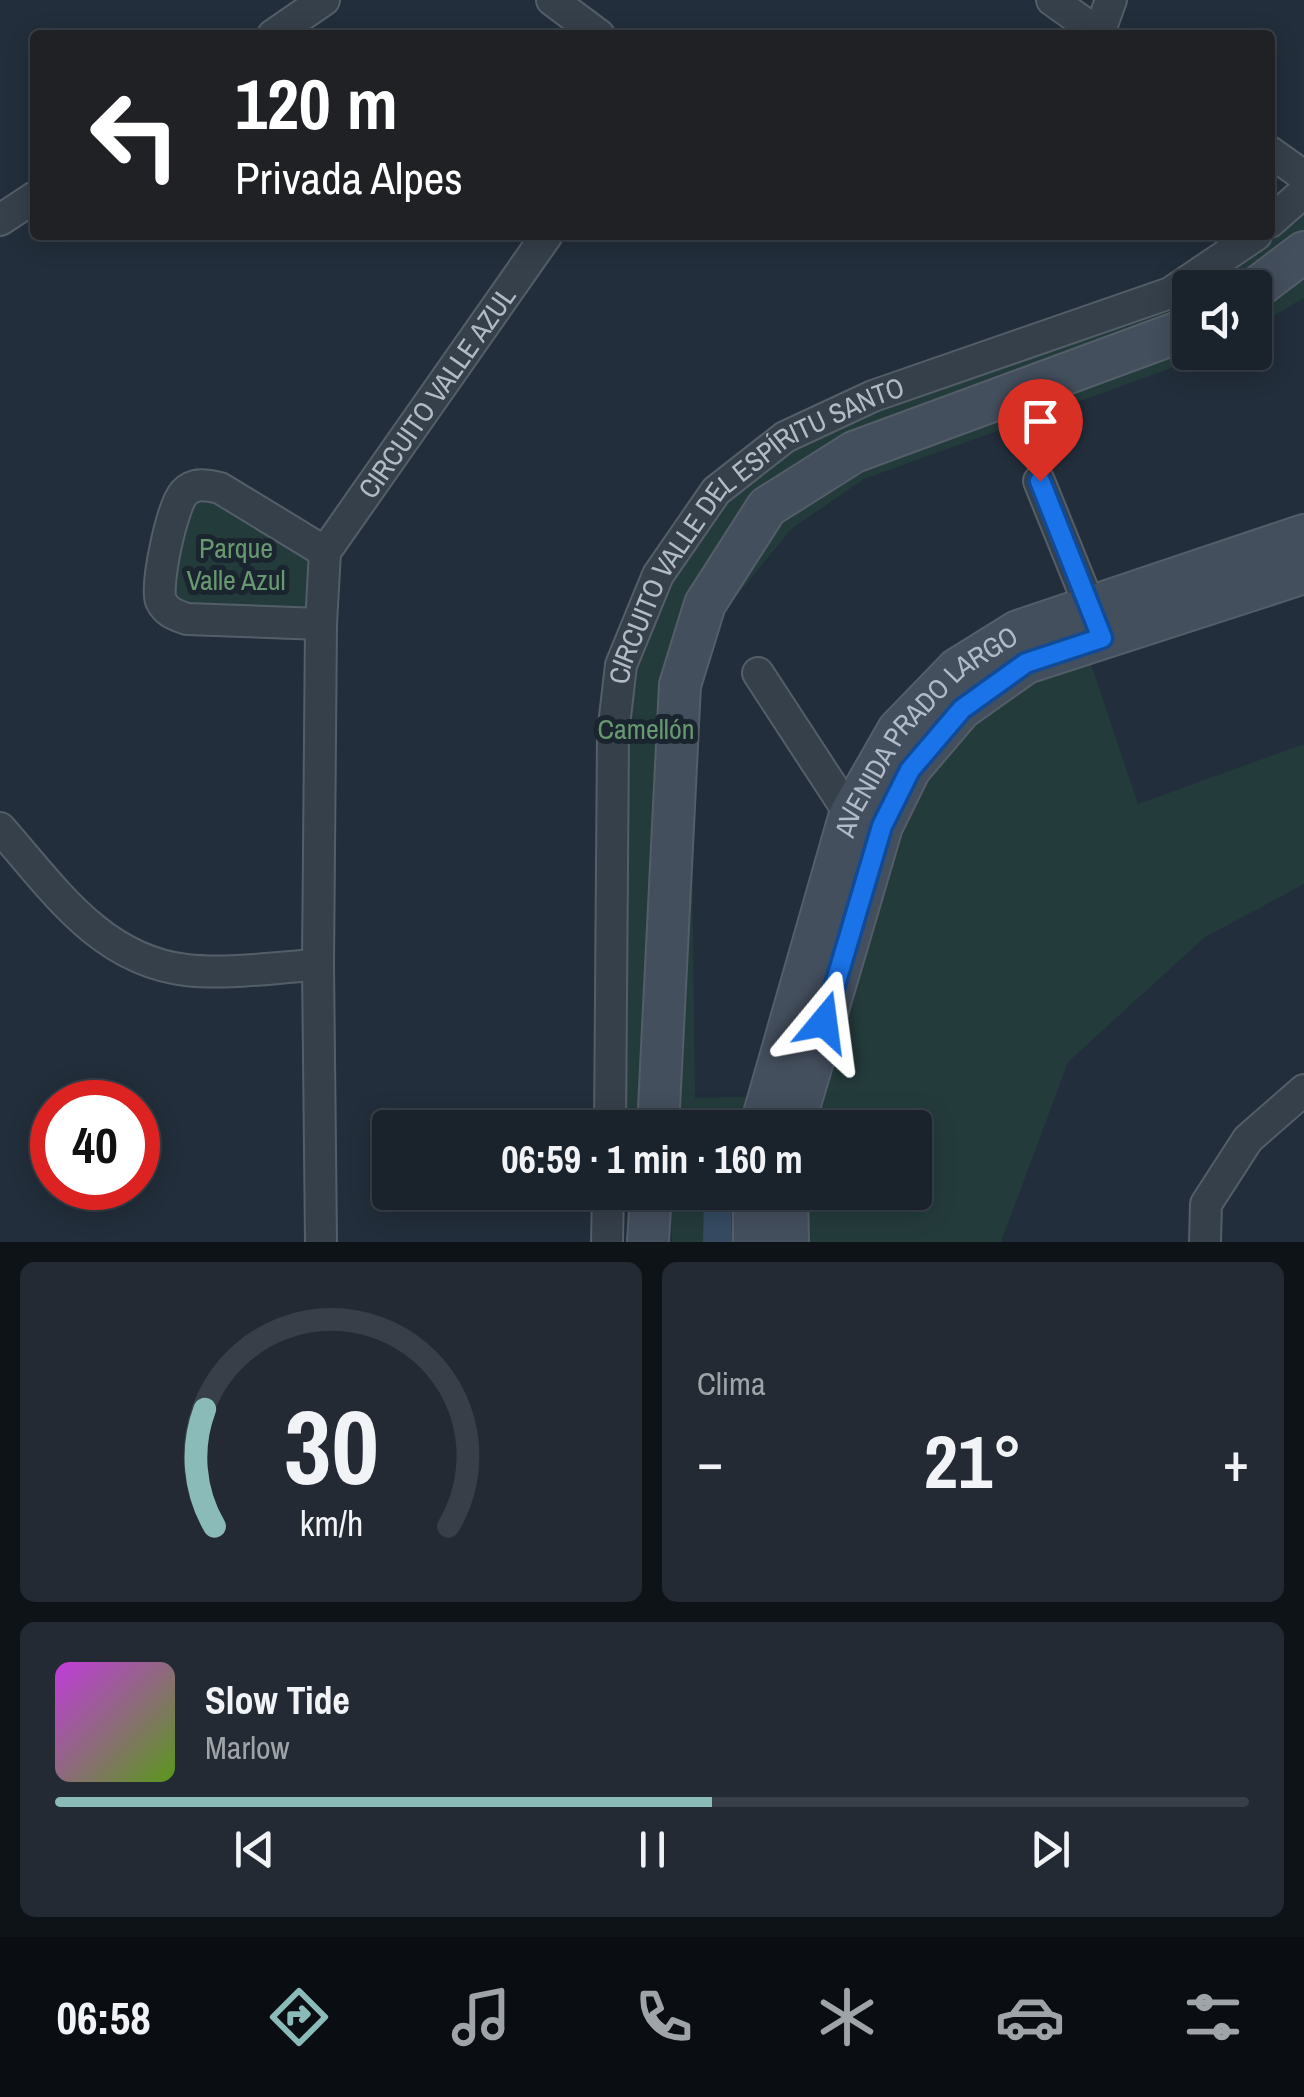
<!DOCTYPE html>
<html lang="es">
<head>
<meta charset="utf-8">
<style>
  :root { --surface:#1a222c; --page:#232a34; --text:#f1f3f6; --muted:#9fa4a9; --line:#383f48; --accent:#8bbbb9 }
  body { margin:0; font-family:"Archivo Narrow",sans-serif; background:var(--page); color:var(--text); height:100vh; display:flex; flex-direction:column; font-size:38px; white-space:nowrap }
  * { box-sizing:border-box; margin:0 }
  p { font-size:32px; color:var(--muted) }
  .icon { flex:none; width:55px; height:55px; fill:none; stroke:currentColor; stroke-width:2; stroke-linecap:round; stroke-linejoin:round }
  .map { position:relative; height:1242px; overflow:hidden }
  .drawer { display:flex; flex-direction:column; gap:20px; padding:20px; background:#0e1318; flex:1 }
  .drawer>* { flex:none }
  .top-card { position:absolute; left:30px; top:30px; width:1245px; height:210px; border-radius:10px; box-shadow:0 5px 25px #0003,0 0 0 2px var(--line); background:#202124; color:#fff; overflow:hidden }
  .controls { position:absolute; left:1172px; top:270px; display:grid; gap:20px }
  .controls a { display:grid; place-items:center; width:100px; height:100px; border-radius:10px; background:var(--surface); box-shadow:0 5px 25px #0003,0 0 0 2px var(--line); font-size:50px }
  .speed { position:absolute; left:30px; top:1080px; display:flex; gap:20px; font-size:50px; font-weight:700; text-align:center }
  .speed>* { display:grid; place-content:center; width:130px; height:130px; border-radius:50%; background:var(--surface); box-shadow:0 5px 25px #0003,0 0 0 2px var(--line); line-height:1 }
  .speed .limit { border:15px solid #d22; background:#fff; color:#111 }
  .pin { position:absolute; display:grid; place-items:center; width:85px; height:85px; color:#fff; margin:-102px -42px; border-radius:50% 50% 50% 0; rotate:-45deg; box-shadow:0 0 10px #0007 }
  .pin .icon { rotate:45deg }
  .me { position:absolute; width:110px; margin:-55px; rotate:16deg; stroke-linejoin:round; filter:drop-shadow(0 0 8px #0008) }
  .turn { display:flex; align-items:center; gap:35px; height:210px; padding:0 40px; font-size:45px }
  .turn .icon { width:130px; height:130px; stroke-width:2.5 }
  .turn b { display:block; font-size:70px; line-height:85px }
  .big { font-size:75px; font-weight:800; line-height:1.1 }
  .drawer .tile { flex:1; display:flex; flex-direction:column; justify-content:center; gap:15px; min-width:0; padding:0 35px; border-radius:15px; background:var(--page) }
  .drawer .dial { align-items:center; gap:0 }
  .dial svg { height:260px; overflow:visible; fill:none; stroke:var(--line); stroke-width:7; stroke-linecap:round; text-anchor:middle }
  .dial text { fill:var(--text); stroke:none }
  .song { display:flex; align-items:center; gap:30px }
  .cover { width:120px; height:120px; border-radius:15px; background:linear-gradient(135deg,hsl(290 70% 55%),hsl(90 70% 35%)) }
  .played { height:10px; border-radius:5px; background:linear-gradient(90deg,var(--accent) 55%,var(--line) 55%) }
  .keys { display:flex; justify-content:space-around; direction:ltr }
  .heat { display:flex; justify-content:space-between; align-items:center; font-size:55px; direction:ltr }
  .drawer .tiles { flex:1; display:grid; gap:20px; grid-template-columns:1fr 1fr }
  .tile:last-child { grid-column:span 2 }
  .trip { position:absolute; left:372px; top:1110px; width:560px; height:100px; border-radius:10px; background:var(--surface); box-shadow:0 5px 25px #0003,0 0 0 2px var(--line); font-weight:800; line-height:100px; text-align:center }
  .menu { display:flex; height:160px; justify-content:space-around; align-items:center; background:#0a0e12; color:var(--muted) }
  .menu .icon { width:70px; height:70px }
  .menu .current { color:var(--accent) }
  .menu b { font-size:45px; color:var(--text) }
  .map>svg:first-child { display:block }
  .green { fill:#243b3c }
  .water { fill:#364b62 }
  .lines { fill:none; stroke-linecap:round; stroke-linejoin:round }
  .street-casing { stroke:#545e69; stroke-width:34 }
  .secondary-casing { stroke:#545e69; stroke-width:44 }
  .street { stroke:#36404b; stroke-width:30 }
  .secondary { stroke:#444f5e; stroke-width:40 }
  .route-casing { stroke:#114b97; stroke-width:25 }
  .route { stroke:#1a73e8; stroke-width:18 }
  .labels { text-anchor:middle; dominant-baseline:central; stroke-width:10; stroke-linejoin:round; paint-order:stroke }
  .street-label { font-size:28px; fill:#b1bbc7; stroke:#1b2530 }
  .park-label { font-size:28px; fill:#689870; stroke:#1b2530 }
</style>
</head>
<body>
<div class="map">
<svg width="1304" height="1242" viewBox="0 0 1304 1242">
  <rect width="100%" height="100%" fill="#222e3b"/>
  <g class="green">
    <polygon points="1304,192 1304,298 1255,327 1255,288 1190,288 1190,352 1213,353 864,479 791,529 722,614 696,683 691,763 695,1098 770,1096 760,1127 610,1128 613,734 658,575 785,437 1170,293"/>
    <polygon points="195,465 323,553 316,621 161,624"/>
    <polygon points="1087,652 1138,804 1304,744 1304,884 1205,937 1068,1062 1001,1242 788,1242 787,1193 915,1192 915,1128 793,1127 882,826 961,709"/>
    <polygon points="671,1193 754,1193 754,1242 672,1242"/>
  </g>
  <g class="water">
    <polygon points="705,1114 747,1115 742,1127 705,1128"/>
    <polygon points="704,1193 731,1193 732,1242 703,1242"/>
  </g>
  <g class="lines">
    <defs>
      <g id="street">
        <polyline points="552,0 599,35"/>
        <polyline points="1052,0 1101,35"/>
        <polyline points="1099,33 1111,0"/>
        <polyline points="273,35 324,0"/>
        <polyline points="1270,152 1304,176"/>
        <polyline points="0,220 35,197"/>
        <polyline points="1270,222 1304,192"/>
        <polyline points="1039,481 1098,627"/>
        <path d="M321,624l-134,-5c-11,-4 -20,-6 -26,-18 -6,-15 11,-95 23,-108 10,-11 23,-8 36,-5l105,64"/>
        <polyline points="758,673 850,814"/>
        <path d="M0,828c53,60 100,132 186,142 42,5 90,-3 132,-5"/>
        <path id="s1" d="M610,1128l3,-394 8,-69 37,-90 58,-84 69,-54 88,-41 297,-103 86,-58"/>
        <path id="s2" d="M321,1242l-3,-277 3,-341 4,-72 222,-317"/>
        <polyline points="607,1242 608,1192"/>
        <polyline points="1205,1242 1206,1204 1248,1139 1304,1090"/>
      </g>
      <g id="secondary">
        <polyline points="1255,289 1304,252"/>
        <polyline points="658,1128 680,685 705,604 767,507 854,452 1190,328"/>
        <path id="s3" d="M760,1128l90,-314 48,-84 59,-61 61,-38 286,-96"/>
        <polyline points="793,1128 882,826 910,769 961,709 1026,663 1304,573"/>
        <polyline points="787,1192 788,1242"/>
        <polyline points="648,1242 651,1192"/>
        <polyline points="754,1242 754,1192"/>
      </g>
    </defs>
    <use href="#street" class="street-casing"/>
    <use href="#secondary" class="secondary-casing"/>
    <use href="#street" class="street"/>
    <use href="#secondary" class="secondary"/>
  </g>
  <g class="lines">
    <defs>
      <polyline id="route" points="824,1022 882,826 910,770 962,709 1026,663 1102,638 1040,481"/>
    </defs>
    <use href="#route" class="route-casing"/>
    <use href="#route" class="route"/>
  </g>
  <g class="labels">
    <g class="street-label">
      <text stroke="none"><textPath href="#s2" startOffset="885">CIRCUITO VALLE AZUL</textPath></text>
      <text stroke="none"><textPath href="#s1" startOffset="662">CIRCUITO VALLE DEL ESPÍRITU SANTO</textPath></text>
      <text stroke="none"><textPath href="#s3" startOffset="440">AVENIDA PRADO LARGO</textPath></text>
    </g>
    <g class="park-label">
      <text x="236" y="548">Parque<tspan x="236" dy="32">Valle Azul</tspan></text>
      <text x="646" y="729">Camellón</text>
    </g>
  </g>
</svg>
<div class="controls">
<a><svg class="icon" aria-label="sound" viewBox="0 0 24 24"><path d="M4 9h4l5-4v14l-5-4H4zM17 9q2 3 0 6"/></svg></a>
</div>
<div class="speed"><div class="limit">40</div></div>
<div class="pin" style="left:1040px;top:481px;background:#d93025"><svg class="icon" aria-label="arrive" viewBox="0 0 24 24"><path d="M6 21V4h12l-3 4 3 4H6"/></svg></div>
<svg class="me" style="left:824px;top:1022px" viewBox="-20 -20 40 40"><path d="M0-17L14 15 0 8-14 15z" fill="#1a73e8" stroke="#fff" stroke-width="4"/></svg>
<div class="trip">06:59 · 1 min · 160 m</div>
<div class="top-card">
<div class="turn"><svg class="icon" aria-label="left" viewBox="0 0 24 24"><path d="M17 20v-9H6M10 6l-5 5 5 5"/></svg><div><b>120 m</b>Privada Alpes</div></div>
</div>
</div>
<section class="drawer">
<div class="tiles">
<div class="tile dial"><svg viewBox="0 0 100 80">
<path d="M14 69A42 42 0 1 1 86 69"/>
<path d="M14 69A42 42 0 0 1 11 33" stroke="#8bbbb9"/>
<text x="50" y="56" font-size="32" font-weight="700">30</text>
<text x="50" y="72" font-size="11">km/h</text>
</svg></div>
<div class="tile"><p>Clima</p>
<div class="heat"><a>−</a><b class="big">21°</b><a>+</a></div>
</div>
<div class="tile">
<div class="song"><i class="cover"></i><div><b>Slow Tide</b><p>Marlow</p></div></div>
<div class="played"></div>
<div class="keys"><svg class="icon" aria-label="previous" viewBox="0 0 24 24"><path d="M18 5L8 12l10 7zM5 5v14"/></svg><svg class="icon" aria-label="pause" viewBox="0 0 24 24"><path d="M8 5v14M16 5v14"/></svg><svg class="icon" aria-label="next" viewBox="0 0 24 24"><path d="M6 5l10 7-10 7zM19 5v14"/></svg></div>
</div>
</div>
</section>
<nav class="menu">
<b>06:58</b>
<svg class="icon current" aria-label="directions" viewBox="0 0 24 24"><path d="M12 3l9 9-9 9-9-9zM9 14v-3h6M13 9l2 2-2 2"/></svg>
<svg class="icon" aria-label="music" viewBox="0 0 24 24"><path d="M9 18V5l10-2v13"/><circle cx="6" cy="18" r="3"/><circle cx="16" cy="16" r="3"/></svg>
<svg class="icon" aria-label="phone" viewBox="0 0 24 24"><path d="M5 4h4l2 5-3 2q2 4 5 5l2-3 5 2v4C11 20 4 13 5 4z"/></svg>
<svg class="icon" aria-label="climate" viewBox="0 0 24 24"><path d="M12 3v18M4 7l16 10M4 17L20 7"/></svg>
<svg class="icon" aria-label="car" viewBox="0 0 24 24"><path d="M5 17H2v-5l4-1 3-4h7l3 4 3 1v5h-3M9 17h6M6 11h13"/><circle cx="7" cy="17" r="2"/><circle cx="17" cy="17" r="2"/></svg>
<svg class="icon" aria-label="filters" viewBox="0 0 24 24"><path d="M4 7h16M4 17h16"/><circle cx="9" cy="7" r="2"/><circle cx="15" cy="17" r="2"/></svg>
</nav>
</body>
</html>
